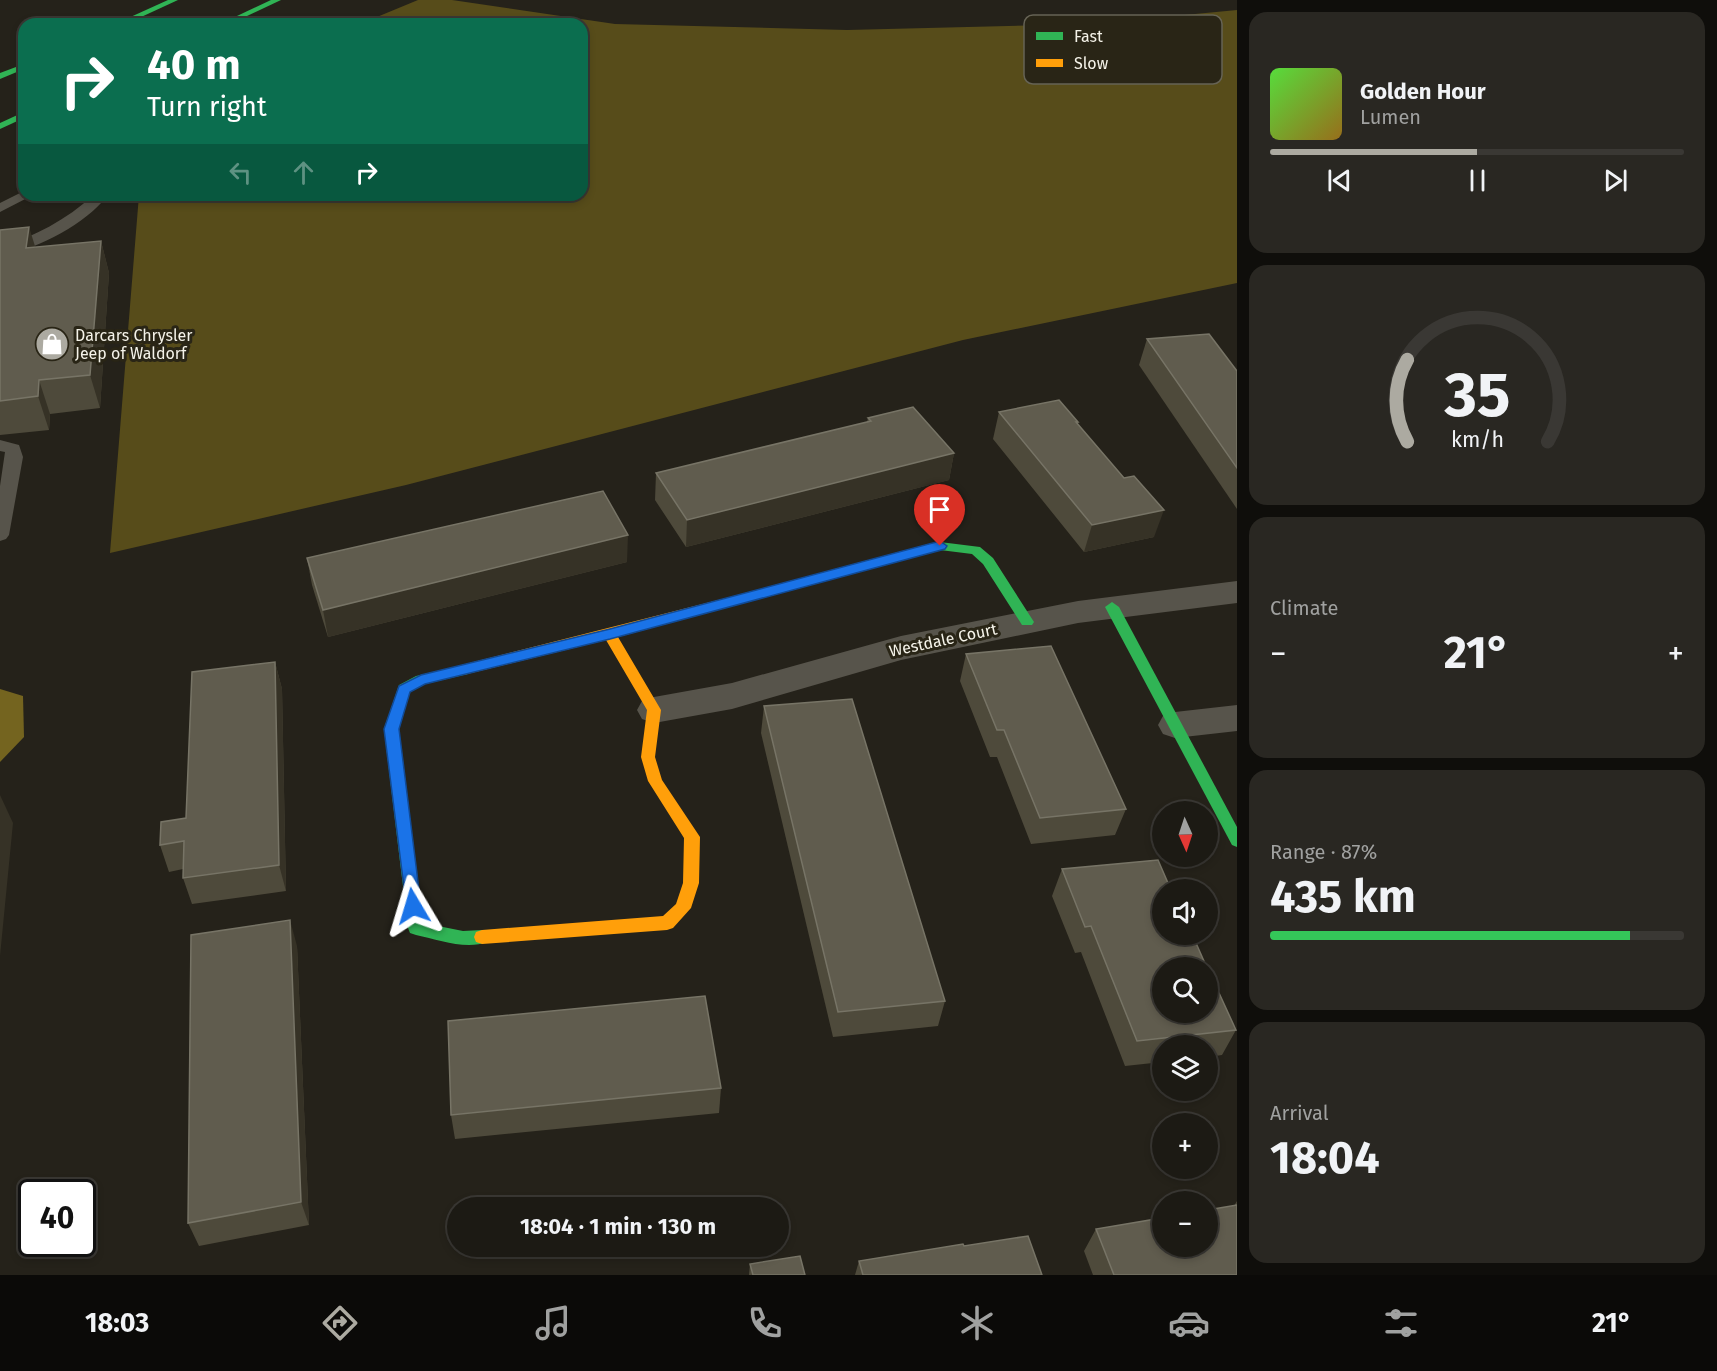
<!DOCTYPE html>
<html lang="en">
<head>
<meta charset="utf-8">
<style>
  :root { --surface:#1c1a14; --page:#292722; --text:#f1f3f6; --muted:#a0a1a0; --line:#3a3834; --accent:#acaaa1 }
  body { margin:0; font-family:"Fira Sans",sans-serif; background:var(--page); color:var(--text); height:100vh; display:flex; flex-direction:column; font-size:22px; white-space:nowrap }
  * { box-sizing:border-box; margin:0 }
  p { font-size:20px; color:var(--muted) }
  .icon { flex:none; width:33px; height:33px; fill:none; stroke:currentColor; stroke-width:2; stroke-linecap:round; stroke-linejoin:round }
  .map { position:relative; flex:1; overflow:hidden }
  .panel { display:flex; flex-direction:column; gap:12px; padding:12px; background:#0f0e0b; width:480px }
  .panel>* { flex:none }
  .guide { position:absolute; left:18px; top:18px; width:570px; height:183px; border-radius:18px; box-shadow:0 3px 9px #0003,0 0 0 2px var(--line); background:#0b6e4f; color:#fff; overflow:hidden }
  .needle { width:39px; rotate:177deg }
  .controls { position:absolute; left:1152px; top:801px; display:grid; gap:12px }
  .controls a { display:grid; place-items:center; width:66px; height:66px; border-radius:50%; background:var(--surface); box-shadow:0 3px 9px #0003,0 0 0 2px var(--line); font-size:30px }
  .speed { position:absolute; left:18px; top:1179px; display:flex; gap:12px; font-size:30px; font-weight:700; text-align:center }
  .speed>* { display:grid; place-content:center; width:78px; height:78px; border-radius:50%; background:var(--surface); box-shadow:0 3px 9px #0003,0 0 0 2px var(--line); line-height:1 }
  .speed .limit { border:3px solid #111; border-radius:9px; background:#fff; color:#111 }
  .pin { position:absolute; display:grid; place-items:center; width:51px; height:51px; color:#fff; margin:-62px -26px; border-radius:50% 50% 50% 0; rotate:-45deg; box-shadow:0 0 6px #0007 }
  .pin .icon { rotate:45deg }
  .me { position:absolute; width:66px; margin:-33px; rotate:353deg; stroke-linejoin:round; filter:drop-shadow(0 0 4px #0008) }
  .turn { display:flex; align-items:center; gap:21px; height:126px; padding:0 30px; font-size:27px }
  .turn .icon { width:78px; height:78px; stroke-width:2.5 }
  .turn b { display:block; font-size:42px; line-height:51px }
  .lanes { display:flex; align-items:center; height:57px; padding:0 30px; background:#0003; justify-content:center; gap:30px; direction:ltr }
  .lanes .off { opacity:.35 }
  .big { font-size:45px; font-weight:700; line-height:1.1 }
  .panel .card { flex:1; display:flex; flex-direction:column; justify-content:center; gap:9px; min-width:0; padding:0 21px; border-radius:18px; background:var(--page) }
  .panel .dial { align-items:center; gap:0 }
  .dial svg { height:156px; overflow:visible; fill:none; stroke:var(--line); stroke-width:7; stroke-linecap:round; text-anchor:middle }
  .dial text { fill:var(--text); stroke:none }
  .song { display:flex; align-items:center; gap:18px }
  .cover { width:72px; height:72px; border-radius:9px; background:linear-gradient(135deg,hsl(110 70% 55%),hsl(40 70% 35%)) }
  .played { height:6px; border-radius:3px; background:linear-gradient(90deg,var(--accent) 50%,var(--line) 50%) }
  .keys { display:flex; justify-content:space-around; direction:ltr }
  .heat { display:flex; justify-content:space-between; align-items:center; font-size:33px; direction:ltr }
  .charge { height:9px; border-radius:4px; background:linear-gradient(90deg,#34c759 87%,var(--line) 0) }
  .trip { position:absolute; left:447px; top:1197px; width:342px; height:60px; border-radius:30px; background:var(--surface); box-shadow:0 3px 9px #0003,0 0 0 2px var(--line); font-weight:700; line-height:60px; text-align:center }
  .tabs { display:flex; height:96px; justify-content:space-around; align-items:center; background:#0b0a08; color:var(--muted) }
  .tabs .icon { width:42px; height:42px }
  .tabs .active { color:var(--accent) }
  .tabs b { font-size:27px; color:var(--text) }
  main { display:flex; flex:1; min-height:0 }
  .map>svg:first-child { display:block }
  .forest { fill:#574c1a }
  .water { fill:#74641f }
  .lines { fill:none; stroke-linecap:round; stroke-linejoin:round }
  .lane { fill:#57544b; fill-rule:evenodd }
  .street { fill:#57544b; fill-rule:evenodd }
  .fast { fill:#30b455; fill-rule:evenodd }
  .slow { fill:#ff9f0a; fill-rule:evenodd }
  .wall { fill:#4e4a3b }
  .shaded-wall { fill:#363226 }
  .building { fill:#605c4e; stroke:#777466; stroke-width:1.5 }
  .route { fill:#1a73e8; stroke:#114b97; stroke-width:1.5 }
  .labels { text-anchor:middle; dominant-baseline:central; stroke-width:6; stroke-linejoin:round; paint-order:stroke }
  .poi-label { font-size:16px; fill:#f5f3e9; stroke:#292516; text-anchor:start }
  .street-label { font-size:16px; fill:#f5f3e9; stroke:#292516 }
  .key { fill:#292516; stroke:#666355; stroke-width:1.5 }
  .key-label { font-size:16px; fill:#f5f3e9 }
</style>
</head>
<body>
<main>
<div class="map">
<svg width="1237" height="1275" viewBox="0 0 1237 1275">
  <rect width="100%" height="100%" fill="#25221a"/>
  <polygon class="forest" points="418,0 452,0 615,24 847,30 1090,24 1237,10 1237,283 963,340 406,485 110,553 139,195 582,195 582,24 360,24"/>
  <polygon class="water" points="0,689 23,696 24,737 0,762"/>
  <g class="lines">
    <g class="lane">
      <polygon points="24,191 24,195 33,195 0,212 0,203"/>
      <path d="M93,195h15c-24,31 -71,53 -108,62v-9c34,-12 67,-28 93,-53z"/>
      <polygon points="0,440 19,445 23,457 9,535 6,539 0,541 0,486 5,452 0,451"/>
    </g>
    <g class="street">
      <polygon points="1237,581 1237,603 1078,623 901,660 732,709 654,723 642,719 637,710 642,701 654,697 732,683 901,636 1078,601"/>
      <polygon points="1237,705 1237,731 1175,738 1163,734 1158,725 1163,716 1175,712"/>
    </g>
    <g class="fast">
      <polygon points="168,0 178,0 126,24 115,24"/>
      <polygon points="271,0 281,0 230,24 220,24"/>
      <polygon points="24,64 24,69 0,79 0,73"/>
      <polygon points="24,112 24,118 0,129 0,123"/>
      <polygon points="940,542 980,547 993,558 1034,622 1032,625 1022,625 983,564 972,554 940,550 786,591 779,587 786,583"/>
      <polygon points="1112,602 1119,607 1237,827 1237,847 1232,845 1105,607"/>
      <path d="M463,665l7,5 -2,4 -43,10 -15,8 -12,37 25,194 40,8 19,-1 6,2 2,5 -2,5c-23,8 -49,-2 -72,-7l-6,-2 -2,-5 -24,-199 15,-44 17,-9z"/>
    </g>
    <polygon class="slow" points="786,583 791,584 793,587 791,590 618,637 661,710 655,757 662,780 700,837 699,883 691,908 673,928 667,930 482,944 476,942 474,937 476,932 482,930 663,916 676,904 683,883 684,838 648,781 641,757 647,710 606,640 463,675 456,670 458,666"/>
  </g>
  <g class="wall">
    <polygon points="0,230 35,248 101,241 109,273 100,408 50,414 49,430 0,435"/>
    <polygon points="1147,339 1237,371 1237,509 1139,365"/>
    <polygon points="999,412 1078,422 1077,424 1154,537 1084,552 993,439"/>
    <polygon points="868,418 954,453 949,480 686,547 655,500 656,473 867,422"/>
    <polygon points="307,558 627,562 328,637 312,585"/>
    <polygon points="966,654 1126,809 1115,835 1031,844 997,757 990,757 960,681"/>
    <polygon points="275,662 282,689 286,891 192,904 183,878 183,869 169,872 160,845 186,818"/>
    <polygon points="764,706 945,1001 938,1026 833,1037 761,733"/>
    <polygon points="1062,869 1236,1030 1222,1055 1208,1057 1208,1046 1162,1046 1162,1062 1125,1066 1081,952 1075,953 1052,896"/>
    <polygon points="297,946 309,1225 199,1246 188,1223"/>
    <polygon points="721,1088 719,1113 455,1139 451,1115"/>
    <polygon points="1237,1201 1237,1275 1093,1275 1084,1251 1096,1229 1234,1206"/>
    <polygon points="964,1246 1042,1275 855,1275 859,1261"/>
    <polygon points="750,1264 805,1275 749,1275"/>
  </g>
  <g class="shaded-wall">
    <polygon points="29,227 39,259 26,248"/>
    <polygon points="101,241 109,273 100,408 90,375"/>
    <polygon points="39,380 50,414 49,430 38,396"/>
    <polygon points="954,453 949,480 686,547 687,520"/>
    <polygon points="1164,510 1154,537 1084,552 1092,525"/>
    <polygon points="628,535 627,562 328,637 323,610"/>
    <polygon points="275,662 282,689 286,891 279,865"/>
    <polygon points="0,795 13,823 0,956"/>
    <polygon points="290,920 297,946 309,1225 301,1202"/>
  </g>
  <g class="building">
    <polygon points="29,227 26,248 101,241 90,375 39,380 38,396 0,401 0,230"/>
    <polygon points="1209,334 1237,371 1237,468 1147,339"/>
    <polygon points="1059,400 1078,422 1076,422 1124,478 1134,476 1164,510 1092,525 999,412"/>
    <polygon points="913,407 954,453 687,520 656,473 871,421 868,418"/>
    <polygon points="603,491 628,535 323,610 307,558"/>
    <polygon points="1051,646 1126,809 1040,818 1004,730 997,730 966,654"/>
    <polygon points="275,662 279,865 183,878 184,841 160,845 161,822 186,818 192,672"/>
    <polygon points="852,699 945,1001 838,1012 764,706"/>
    <polygon points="1158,860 1171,890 1162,890 1162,934 1192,934 1207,968 1162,968 1162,1012 1208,1012 1208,969 1236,1030 1137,1041 1091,926 1085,927 1062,869"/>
    <polygon points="290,920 301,1202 188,1223 191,935"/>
    <polygon points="705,996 721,1088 451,1115 448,1021"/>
    <polygon points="1237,1205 1237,1275 1114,1275 1096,1229 1162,1218 1162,1246 1208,1246 1208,1210"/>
    <polygon points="1028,1236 1042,1275 863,1275 859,1261 963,1244 964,1246"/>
    <polygon points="800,1256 805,1275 753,1275 750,1264"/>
  </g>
  <polygon class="route" points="940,541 947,546 945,549 610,639 425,684 410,692 399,729 421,906 419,911 413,913 407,911 384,729 399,686 421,675 610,629"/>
  <defs>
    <symbol id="shop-disc" viewBox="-11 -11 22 22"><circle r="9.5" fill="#acaaa1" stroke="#292516"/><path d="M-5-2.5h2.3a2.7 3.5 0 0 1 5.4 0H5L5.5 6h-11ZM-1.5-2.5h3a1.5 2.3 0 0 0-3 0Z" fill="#fff"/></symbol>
  </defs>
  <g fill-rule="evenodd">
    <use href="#shop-disc" x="33" y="325" width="38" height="38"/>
  </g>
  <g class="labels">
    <g class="poi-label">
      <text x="75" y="335">Darcars Chrysler<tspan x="75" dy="18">Jeep of Waldorf</tspan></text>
    </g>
    <g class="street-label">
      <text transform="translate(943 640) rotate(-12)">Westdale Court</text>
    </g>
  </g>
  <rect x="1024" y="15" width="198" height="69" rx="9" class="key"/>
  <rect x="1036" y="32" width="27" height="8" fill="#30b455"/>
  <rect x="1036" y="59" width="27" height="8" fill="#ff9f0a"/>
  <g class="key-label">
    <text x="1074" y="42">Fast</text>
    <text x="1074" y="69">Slow</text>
  </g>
</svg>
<div class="controls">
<a><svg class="needle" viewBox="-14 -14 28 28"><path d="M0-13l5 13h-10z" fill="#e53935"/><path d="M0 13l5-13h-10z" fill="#a0a1a0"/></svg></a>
<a><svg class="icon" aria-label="sound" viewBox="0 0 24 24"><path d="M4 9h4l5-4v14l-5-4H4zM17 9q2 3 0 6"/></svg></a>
<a><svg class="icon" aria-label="search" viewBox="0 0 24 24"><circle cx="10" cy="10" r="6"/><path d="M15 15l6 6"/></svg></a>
<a><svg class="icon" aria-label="layers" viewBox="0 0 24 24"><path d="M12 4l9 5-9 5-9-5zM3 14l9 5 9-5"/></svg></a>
<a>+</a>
<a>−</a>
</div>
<div class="speed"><div class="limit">40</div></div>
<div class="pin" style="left:940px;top:546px;background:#d93025"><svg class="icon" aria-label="arrive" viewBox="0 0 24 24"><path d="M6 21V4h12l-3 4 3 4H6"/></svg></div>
<svg class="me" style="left:413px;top:906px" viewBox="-20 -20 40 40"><path d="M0-17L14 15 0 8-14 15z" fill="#1a73e8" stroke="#fff" stroke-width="4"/></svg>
<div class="trip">18:04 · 1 min · 130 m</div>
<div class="guide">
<div class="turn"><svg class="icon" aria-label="right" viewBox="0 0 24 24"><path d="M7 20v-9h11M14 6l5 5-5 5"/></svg><div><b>40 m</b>Turn right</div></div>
<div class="lanes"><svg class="icon off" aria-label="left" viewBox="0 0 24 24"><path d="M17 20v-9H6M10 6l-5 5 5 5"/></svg><svg class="icon off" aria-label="ahead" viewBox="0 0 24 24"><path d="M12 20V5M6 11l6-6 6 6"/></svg><svg class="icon" aria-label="right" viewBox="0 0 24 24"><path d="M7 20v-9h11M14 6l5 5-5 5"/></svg></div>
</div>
</div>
<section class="panel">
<div class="card">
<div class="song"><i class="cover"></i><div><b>Golden Hour</b><p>Lumen</p></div></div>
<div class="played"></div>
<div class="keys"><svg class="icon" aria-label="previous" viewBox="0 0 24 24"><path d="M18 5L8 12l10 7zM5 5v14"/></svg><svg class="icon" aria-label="pause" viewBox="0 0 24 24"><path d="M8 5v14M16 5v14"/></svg><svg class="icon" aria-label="next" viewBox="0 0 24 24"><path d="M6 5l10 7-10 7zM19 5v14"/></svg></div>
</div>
<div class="card dial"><svg viewBox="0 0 100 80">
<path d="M14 69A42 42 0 1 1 86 69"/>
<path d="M14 69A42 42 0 0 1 14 27" stroke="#acaaa1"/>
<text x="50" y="56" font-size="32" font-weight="700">35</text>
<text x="50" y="72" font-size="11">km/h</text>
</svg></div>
<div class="card"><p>Climate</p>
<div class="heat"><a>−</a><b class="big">21°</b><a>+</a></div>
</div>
<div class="card"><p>Range · 87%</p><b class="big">435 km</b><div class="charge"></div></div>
<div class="card"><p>Arrival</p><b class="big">18:04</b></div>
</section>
</main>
<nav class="tabs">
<b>18:03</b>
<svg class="icon active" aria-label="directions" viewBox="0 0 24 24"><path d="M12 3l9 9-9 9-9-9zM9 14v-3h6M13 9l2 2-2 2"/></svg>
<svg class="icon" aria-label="music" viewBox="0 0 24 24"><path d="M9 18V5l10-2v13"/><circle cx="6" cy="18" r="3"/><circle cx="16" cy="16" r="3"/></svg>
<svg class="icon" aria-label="phone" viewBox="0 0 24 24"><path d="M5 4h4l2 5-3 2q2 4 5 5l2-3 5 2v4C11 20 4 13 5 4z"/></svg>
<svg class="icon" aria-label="climate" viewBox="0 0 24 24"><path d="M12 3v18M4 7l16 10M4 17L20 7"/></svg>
<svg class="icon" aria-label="car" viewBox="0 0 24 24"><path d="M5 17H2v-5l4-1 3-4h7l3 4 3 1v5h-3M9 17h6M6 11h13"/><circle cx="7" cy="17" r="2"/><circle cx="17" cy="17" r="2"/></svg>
<svg class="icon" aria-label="filters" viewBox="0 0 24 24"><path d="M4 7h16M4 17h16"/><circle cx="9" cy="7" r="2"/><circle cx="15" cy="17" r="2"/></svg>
<b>21°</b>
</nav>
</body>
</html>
